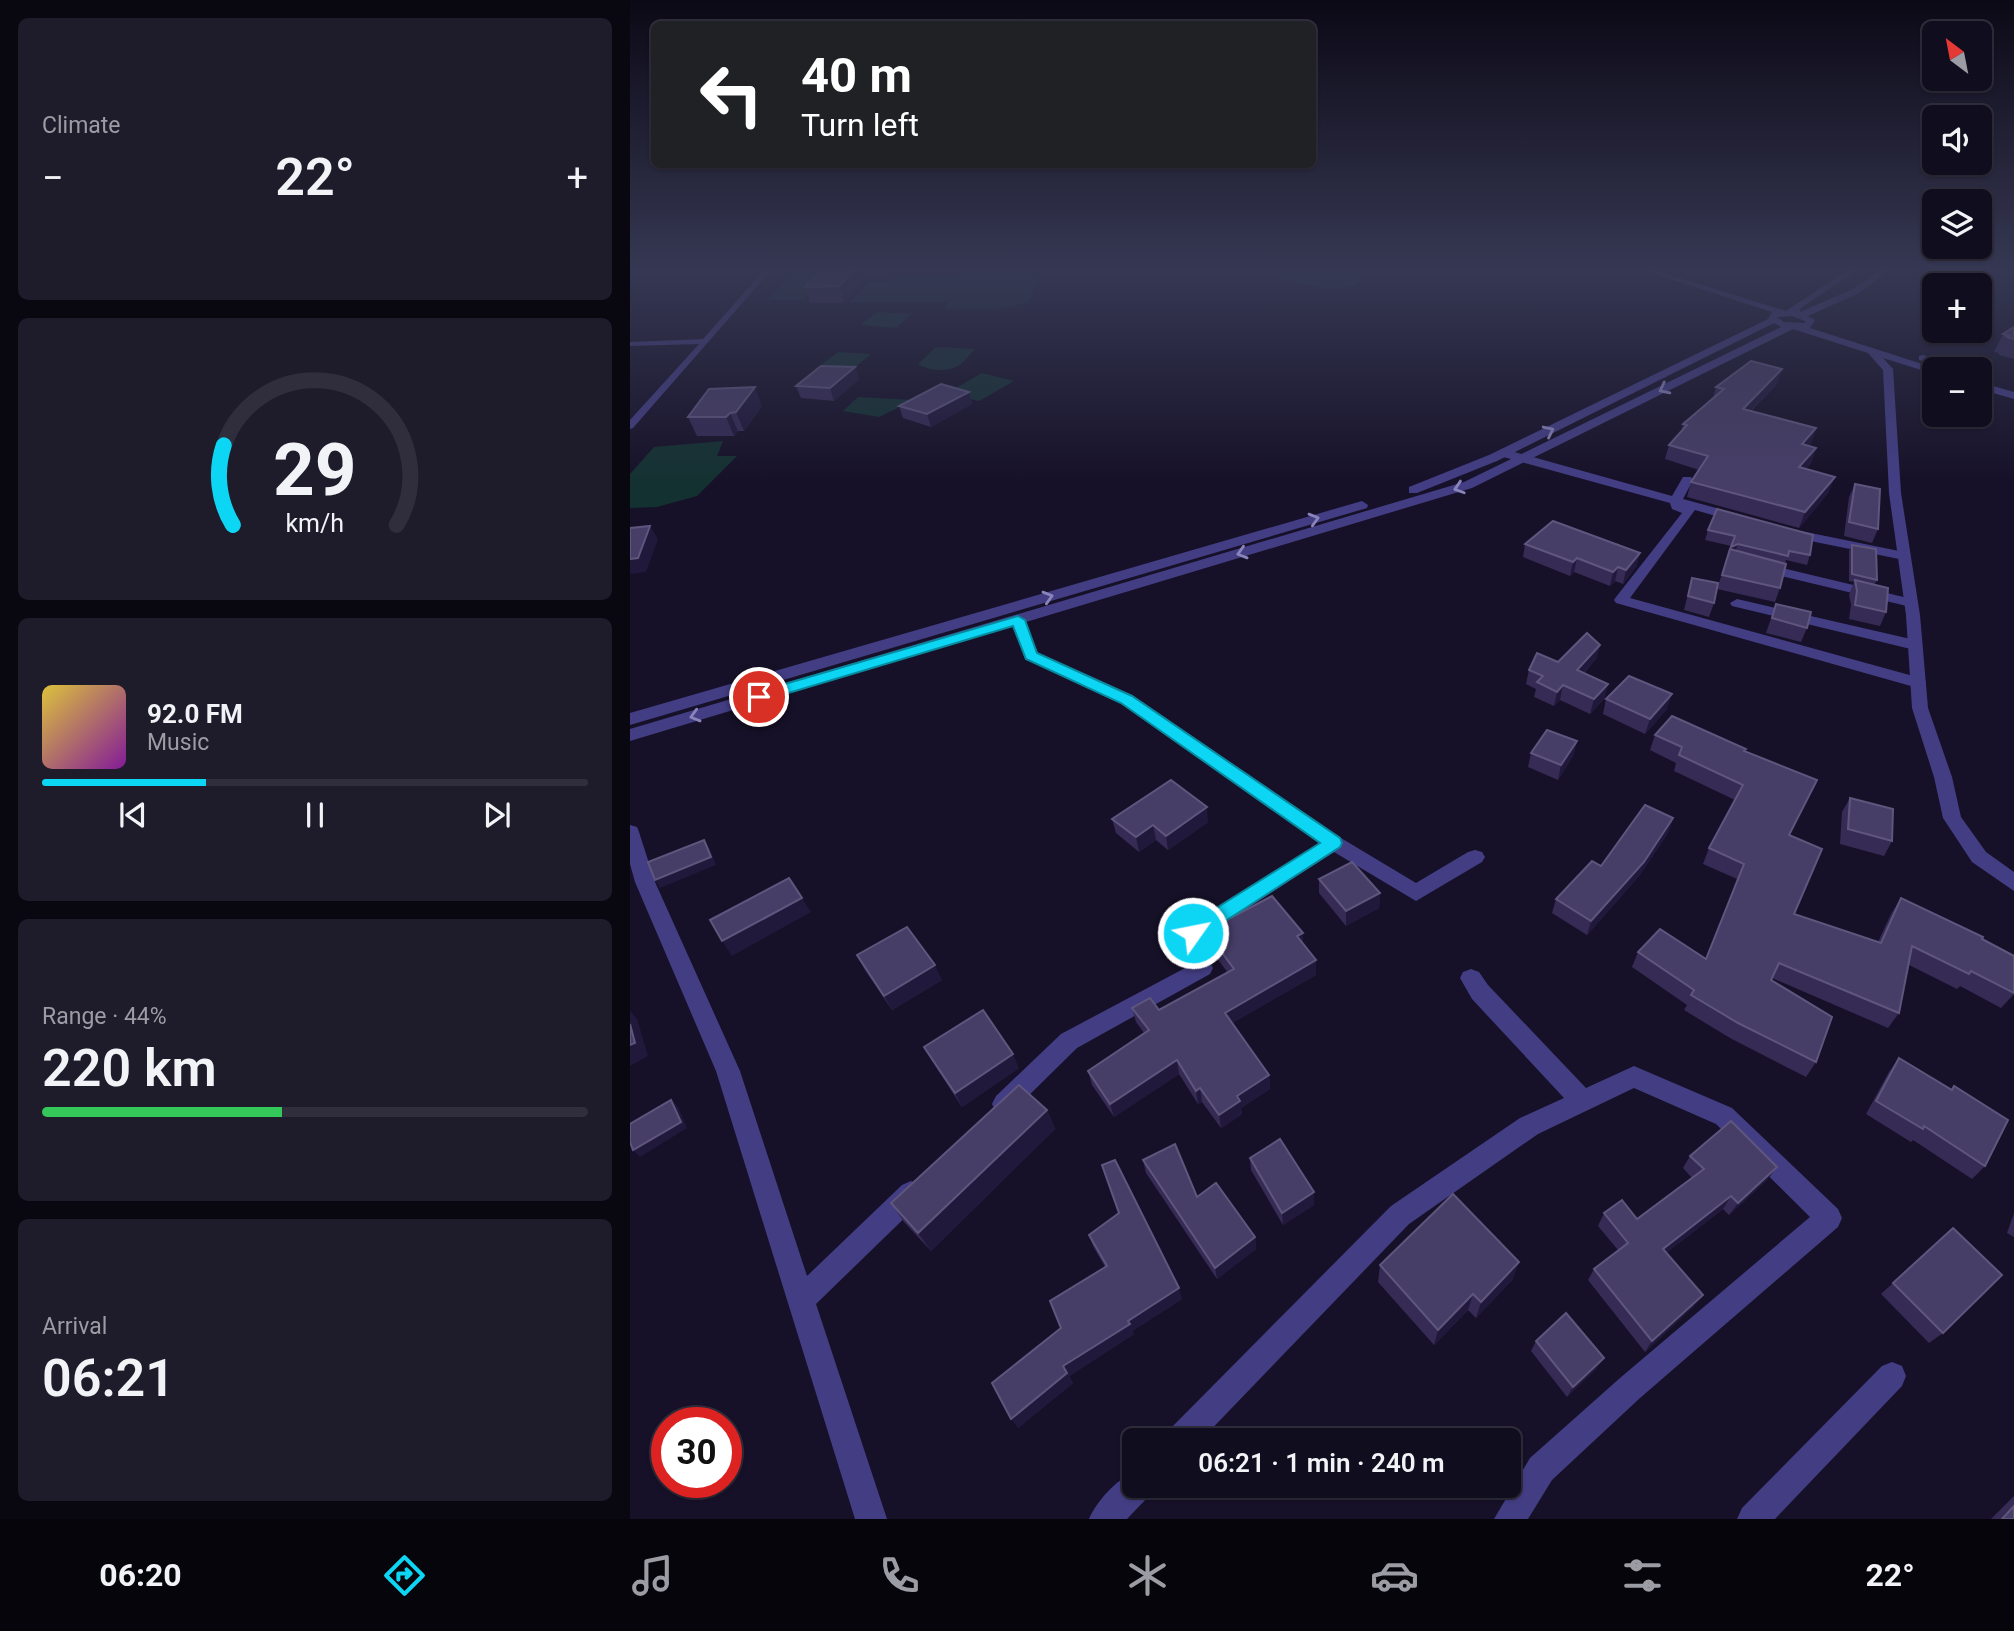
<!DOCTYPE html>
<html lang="en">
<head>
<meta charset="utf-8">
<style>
  :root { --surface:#100d1e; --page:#1e1b2b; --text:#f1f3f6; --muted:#9c9ca4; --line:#302d3c; --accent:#0dd6f5 }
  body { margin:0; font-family:Roboto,sans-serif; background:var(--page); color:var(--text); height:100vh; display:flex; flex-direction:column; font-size:26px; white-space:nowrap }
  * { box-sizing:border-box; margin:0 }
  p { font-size:23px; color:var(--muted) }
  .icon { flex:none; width:38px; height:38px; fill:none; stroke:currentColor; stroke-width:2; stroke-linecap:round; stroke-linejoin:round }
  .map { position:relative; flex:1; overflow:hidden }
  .side { display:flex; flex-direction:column; gap:18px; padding:18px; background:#090710; width:630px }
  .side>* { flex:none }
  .banner { position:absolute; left:21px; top:21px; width:665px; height:147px; border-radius:10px; box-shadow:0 2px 5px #0004,0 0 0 2px var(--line); background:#202124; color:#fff; overflow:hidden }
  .needle { width:46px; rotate:328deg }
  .tools { position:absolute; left:1292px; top:21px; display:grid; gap:14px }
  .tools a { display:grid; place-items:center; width:70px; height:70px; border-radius:10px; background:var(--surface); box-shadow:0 2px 5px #0004,0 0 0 2px var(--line); font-size:35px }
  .speed { position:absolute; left:21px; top:1407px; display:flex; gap:14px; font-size:35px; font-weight:700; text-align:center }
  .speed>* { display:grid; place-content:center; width:91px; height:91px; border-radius:50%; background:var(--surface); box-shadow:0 2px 5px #0004,0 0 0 2px var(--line); line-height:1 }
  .speed .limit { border:10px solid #d22; background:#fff; color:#111 }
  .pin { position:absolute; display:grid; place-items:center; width:60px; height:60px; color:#fff; margin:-30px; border:4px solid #fff; border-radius:50%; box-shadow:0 2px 7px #0007 }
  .me { position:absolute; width:77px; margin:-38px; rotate:57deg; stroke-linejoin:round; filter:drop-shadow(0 0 5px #0008) }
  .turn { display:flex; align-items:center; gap:24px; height:147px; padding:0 35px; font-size:32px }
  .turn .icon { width:91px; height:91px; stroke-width:2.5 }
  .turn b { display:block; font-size:49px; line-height:60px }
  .big { font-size:52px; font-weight:600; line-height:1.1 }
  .side .widget { flex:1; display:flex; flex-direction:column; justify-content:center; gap:10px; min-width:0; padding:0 24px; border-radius:10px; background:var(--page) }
  .side .dial { align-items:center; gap:0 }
  .dial svg { height:182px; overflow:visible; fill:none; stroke:var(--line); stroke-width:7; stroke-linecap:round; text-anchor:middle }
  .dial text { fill:var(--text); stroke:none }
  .song { display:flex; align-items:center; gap:21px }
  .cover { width:84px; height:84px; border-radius:10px; background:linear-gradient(135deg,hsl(50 70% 55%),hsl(290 70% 35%)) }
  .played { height:7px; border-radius:4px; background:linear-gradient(90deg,var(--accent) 30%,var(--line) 30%) }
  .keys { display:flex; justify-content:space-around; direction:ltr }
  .heat { display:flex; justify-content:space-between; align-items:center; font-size:38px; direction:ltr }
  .charge { height:10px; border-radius:5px; background:linear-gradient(90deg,#34c759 44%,var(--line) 0) }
  .trip { position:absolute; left:492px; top:1428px; width:399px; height:70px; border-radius:10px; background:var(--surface); box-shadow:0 2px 5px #0004,0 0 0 2px var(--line); font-weight:600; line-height:70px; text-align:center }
  .dock { display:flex; height:112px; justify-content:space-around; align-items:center; background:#06050c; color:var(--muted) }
  .dock .icon { width:49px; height:49px }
  .dock .current { color:var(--accent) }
  .dock b { font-size:32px; color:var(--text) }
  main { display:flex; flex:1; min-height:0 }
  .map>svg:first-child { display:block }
  .green { fill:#143131 }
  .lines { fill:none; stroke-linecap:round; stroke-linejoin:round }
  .service { fill:#433e84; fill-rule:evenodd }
  .minor { fill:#433e84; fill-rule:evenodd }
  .tertiary { fill:#433e84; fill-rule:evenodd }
  .wall { fill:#352b55 }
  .shaded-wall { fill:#21193b }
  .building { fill:#473e67; stroke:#5f567e; stroke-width:2 }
  .oneway { stroke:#8984ba }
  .route { fill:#0dd6f5; stroke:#088b9f; stroke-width:2 }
</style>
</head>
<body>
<main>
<section class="side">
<div class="widget"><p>Climate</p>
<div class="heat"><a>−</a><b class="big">22°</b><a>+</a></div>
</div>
<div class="widget dial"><svg viewBox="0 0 100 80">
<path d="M14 69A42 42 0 1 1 86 69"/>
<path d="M14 69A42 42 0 0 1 10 34" stroke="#0dd6f5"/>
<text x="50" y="56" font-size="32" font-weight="700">29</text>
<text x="50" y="72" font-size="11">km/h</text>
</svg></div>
<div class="widget">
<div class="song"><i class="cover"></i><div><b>92.0 FM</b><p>Music</p></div></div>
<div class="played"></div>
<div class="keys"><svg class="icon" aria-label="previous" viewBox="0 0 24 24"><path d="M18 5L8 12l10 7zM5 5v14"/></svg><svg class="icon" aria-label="pause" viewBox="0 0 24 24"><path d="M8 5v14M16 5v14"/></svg><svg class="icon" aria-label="next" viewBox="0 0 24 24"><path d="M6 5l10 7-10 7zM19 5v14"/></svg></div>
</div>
<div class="widget"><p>Range · 44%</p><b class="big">220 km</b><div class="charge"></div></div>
<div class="widget"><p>Arrival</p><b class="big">06:21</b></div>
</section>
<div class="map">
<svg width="1384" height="1519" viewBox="0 0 1384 1519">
  <rect width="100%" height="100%" fill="#161128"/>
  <g class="green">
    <polygon points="168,269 202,269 174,300 137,300"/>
    <polygon points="353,269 401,269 409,277 399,302 371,309 314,309 318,302 220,302 239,282 259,282 264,277 322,277"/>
    <path d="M638,269h102l2,1c-22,34 -76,12 -107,5l5,-3 -5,-1z"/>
    <polygon points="247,312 282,314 266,328 230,325"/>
    <path d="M306,347l39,2c-5,5 -11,14 -17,17 -11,6 -31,5 -40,-2z"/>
    <polygon points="208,352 241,354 217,374 183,371"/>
    <polygon points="352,373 384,381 349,401 317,393"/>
    <polygon points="228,397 284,400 249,417 213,411"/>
    <polygon points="93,441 87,456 107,456 67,496 27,507 0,508 0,474 24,447"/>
  </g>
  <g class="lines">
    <polygon class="service" points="135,269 142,269 3,428 0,429 0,420 69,344 0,346 0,342 73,339"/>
    <g class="minor">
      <polygon points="874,449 1042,496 1053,477 1061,477 1063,480 1053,499 1112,515 1114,518 1107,522 1065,510 1000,598 1294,679 1296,683 1288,688 986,603 984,600 986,597 1052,513 1042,509 1040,503 870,456 870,450"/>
      <polygon points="1161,529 1274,552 1281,556 1274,560 1156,536 1154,533"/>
      <polygon points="1131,563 1286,600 1288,603 1281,607 1126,570 1126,564"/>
      <polygon points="1107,599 1285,640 1293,645 1285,650 1102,606 1100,603"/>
      <polygon points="388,616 395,620 408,653 502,695 711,838 786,883 838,852 845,850 852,852 855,857 852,862 786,901 704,852 570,939 563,941 556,939 553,933 556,927 690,843 490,703 395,659 381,620"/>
      <polygon points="0,825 7,827 9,832 25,882 110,1071 177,1276 272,1185 281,1181 290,1185 294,1194 290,1203 186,1304 257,1519 225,1519 86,1071 5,882 0,864"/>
      <polygon points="572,959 580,962 583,968 580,974 447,1048 382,1112 374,1115 366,1112 362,1104 366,1096 431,1034"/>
      <polygon points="841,969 849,972 858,985 956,1088 1004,1066 1102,1108 1208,1209 1212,1218 1208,1227 1010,1398 922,1480 898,1519 864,1519 900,1458 990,1378 1180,1217 1086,1124 1004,1088 908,1134 779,1224 571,1440 536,1440 540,1429 761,1206 890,1118 934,1098 842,999 830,978 833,972"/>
      <polygon points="1262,1362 1272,1366 1276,1376 1272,1386 1145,1519 1107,1519 1112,1508 1252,1366"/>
      <path d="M504,1472v14h18l-4,11 -21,22h-38c7,-17 28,-40 45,-47z"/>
    </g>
    <g class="tertiary">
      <path d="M1009,269h12l135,42 63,-42h10l-58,39 -1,4 53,-23 29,-20h9l-32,24 -51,23 7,4 -5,8 128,41h-4v5l-51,-16 10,11 8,124 19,122 8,93 24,69 9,40 25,35 28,20v19l-42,-29 -29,-44 -9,-41 -22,-69 -6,-93 -17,-122 -6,-123 -15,-17 -75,-24 -321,159 -842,253v-12l834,-247 317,-155 -7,-4 -277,138 -80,32h-8v-6l80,-32 279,-136 4,-7zM1162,316l13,5v2l-21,-1 -7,-5z"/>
      <polygon points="1293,355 1335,367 1336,369 1321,369 1289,360 1289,356"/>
      <polygon points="1349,382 1384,392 1384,399 1349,389"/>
      <polygon points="732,501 738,505 737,508 0,725 0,713"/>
    </g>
  </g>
  <g class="wall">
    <polygon points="244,269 214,303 180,303 175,287"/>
    <polygon points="1384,327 1384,359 1369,355 1369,353 1364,352 1373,334"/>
    <polygon points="225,367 229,379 204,401 171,398 166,386"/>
    <polygon points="1148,383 1121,411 1186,428 1181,443 1178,446 1186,448 1181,463 1176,469 1199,492 1169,528 1057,497 1061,482 1069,470 1035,459 1039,445 1051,431 1053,424 1083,398 1086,387"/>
    <polygon points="339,392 342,404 301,427 273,418 269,406"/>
    <polygon points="132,406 114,431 108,431 104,436 67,436 58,417"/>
    <polygon points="1225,484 1248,529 1242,543 1214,536 1219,497"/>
    <polygon points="1078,530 1180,555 1177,565 1156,560 1150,588 1145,602 1087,589 1101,546 1075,540"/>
    <polygon points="895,544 1010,553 1006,567 993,584 985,581 980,586 944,572 940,576 893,557"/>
    <polygon points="1222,545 1247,580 1244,585 1256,612 1250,626 1219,619 1221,605 1219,595 1224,582 1219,581 1219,551"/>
    <polygon points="1062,578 1084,603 1079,617 1054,610"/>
    <polygon points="1146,604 1177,628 1171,642 1136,633"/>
    <polygon points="970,645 966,659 954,673 975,698 960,714 930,700 924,706 904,697 906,689 896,684 899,670 928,662"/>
    <polygon points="976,699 1037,709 1015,734 973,714"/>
    <polygon points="1025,735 1115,751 1159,835 1164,914 1248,942 1261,914 1271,898 1384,956 1384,994 1371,1008 1330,986 1327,989 1279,965 1269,1013 1258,1028 1142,978 1141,980 1186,1062 1176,1077 1100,1038 1054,1010 1057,1005 1002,967 1008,952 1076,958 1107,879 1073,864 1079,848 1105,800 1044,771 1046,763 1020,750"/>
    <polygon points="947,741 943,756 928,780 898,767 901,753"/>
    <polygon points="1220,798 1262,841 1254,856 1210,844 1212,812"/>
    <polygon points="1043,818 1038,833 1009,876 957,935 922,913 926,899 971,866"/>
    <polygon points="482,819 578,822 538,850 526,840 509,852 486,833"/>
    <polygon points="689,879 750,893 749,908 716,926 689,893"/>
    <polygon points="576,931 673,933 673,945 686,960 686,975 602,1023 639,1075 640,1089 611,1108 612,1114 591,1128 572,1102 568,1104 549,1074 484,1117 462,1085 458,1071 514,1033 506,1022 502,1008 529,1010 598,973 577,945"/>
    <polygon points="227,955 312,980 262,1010 235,970"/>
    <polygon points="294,1047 389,1068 332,1107 302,1061"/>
    <polygon points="1269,1058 1321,1089 1324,1086 1355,1166 1342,1179 1283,1140 1281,1142 1236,1114 1259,1072"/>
    <polygon points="417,1110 425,1129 301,1251 274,1222 261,1203"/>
    <polygon points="1060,1156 1138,1179 1099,1215 1093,1209 1036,1253 1064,1306 1015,1352 958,1280 964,1269 988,1250 968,1226 974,1213 1007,1219 1062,1178 1053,1168"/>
    <polygon points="620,1158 684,1192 684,1205 653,1225 621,1170"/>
    <polygon points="513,1160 625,1237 626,1249 587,1279 516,1173"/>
    <polygon points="1384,1213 1384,1237 1377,1233"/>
    <polygon points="1323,1228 1313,1333 1299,1343 1251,1294"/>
    <polygon points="459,1235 552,1299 502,1331 504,1334 439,1376 443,1383 388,1428 431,1328 475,1267 463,1246"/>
    <polygon points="750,1265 883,1279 846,1318 838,1310 804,1345 748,1282"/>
    <polygon points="906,1341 967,1368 937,1397 901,1351"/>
    <polygon points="1384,1496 1384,1519 1361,1519"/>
  </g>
  <g class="shaded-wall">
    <polygon points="225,269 244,269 214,303 209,286"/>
    <polygon points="225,367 229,379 204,401 200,388"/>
    <polygon points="1152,369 1148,383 1108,423 1113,409"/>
    <polygon points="125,387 132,406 114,431 106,412"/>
    <polygon points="339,392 342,404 301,427 297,414"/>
    <polygon points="100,413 108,431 104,436 96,417"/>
    <polygon points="1186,428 1181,443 1167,459 1172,444"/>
    <polygon points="1186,448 1181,463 1164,482 1169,467"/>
    <polygon points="1205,477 1199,492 1169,528 1175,512"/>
    <polygon points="20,526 28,539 16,572 0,574 0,559"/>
    <polygon points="1108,544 1105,553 1098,556 1101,547"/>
    <polygon points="1010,553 1006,567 993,584 996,570"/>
    <polygon points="947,558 944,572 940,576 943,562"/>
    <polygon points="988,567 985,581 980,586 983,572"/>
    <polygon points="970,645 966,659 943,684 947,670"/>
    <polygon points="978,684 975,698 960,714 964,699"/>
    <polygon points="933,685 930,700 924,706 927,692"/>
    <polygon points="1042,694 1037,709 1015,734 1020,719"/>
    <polygon points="947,741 943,756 928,780 931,765"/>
    <polygon points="577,807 578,822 538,850 536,836"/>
    <polygon points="1043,818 1038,833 1009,876 957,935 961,921"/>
    <polygon points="523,825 526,840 509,852 506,837"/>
    <polygon points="74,840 79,847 86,865 30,888 25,880"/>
    <polygon points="750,893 749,908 716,926 716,911"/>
    <polygon points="172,898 181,912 102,956 92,941"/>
    <polygon points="673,933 673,947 667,936"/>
    <polygon points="686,960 686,975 596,1027 595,1013"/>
    <polygon points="305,965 312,980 262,1010 254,996"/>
    <polygon points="0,1011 7,1019 18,1056 0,1066"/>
    <polygon points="383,1054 389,1068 332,1107 325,1093"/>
    <polygon points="547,1060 549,1074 484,1117 480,1104"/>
    <polygon points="639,1075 640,1089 611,1108 612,1114 591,1128 589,1115 607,1096"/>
    <polygon points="570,1088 572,1102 568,1104 566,1091"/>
    <polygon points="41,1100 48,1107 57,1128 10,1157 3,1150"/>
    <polygon points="417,1110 425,1129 301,1251 288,1233"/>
    <polygon points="1147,1167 1138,1179 1099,1215 1108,1203"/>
    <polygon points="684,1192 684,1205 653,1225 652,1213"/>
    <polygon points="1101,1196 1093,1209 1026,1261 1033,1249"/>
    <polygon points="625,1237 626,1249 587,1279 585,1268"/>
    <polygon points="889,1262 883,1279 846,1318 851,1302"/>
    <polygon points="549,1288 552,1299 502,1331 504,1334 439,1376 433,1366 498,1321"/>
    <polygon points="843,1294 838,1310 804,1345 808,1330"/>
    <polygon points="1073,1295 1064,1306 1015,1352 1022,1341"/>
    <polygon points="974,1358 967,1368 937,1397 943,1387"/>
    <polygon points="437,1373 443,1383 388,1428 381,1419"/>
  </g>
  <g class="building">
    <polygon points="192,269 225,269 209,286 175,287"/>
    <polygon points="1384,327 1384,339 1377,337 1379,336 1373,334"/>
    <polygon points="1121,361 1152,369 1113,409 1186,428 1172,444 1186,448 1169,467 1205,477 1175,512 1061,482 1078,456 1039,445 1057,425 1053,424 1094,389 1086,387"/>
    <polygon points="191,366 225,367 200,388 166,386"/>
    <polygon points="311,384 339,392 297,414 269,406"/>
    <polygon points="125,387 106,412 100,413 96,417 58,417 79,389"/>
    <polygon points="1225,484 1250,489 1248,529 1219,522"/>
    <polygon points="1087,509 1183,535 1180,555 1159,551 1158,556 1108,544 1101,547 1105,536 1078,530"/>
    <polygon points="923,521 1010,553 996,570 988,567 983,572 947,558 943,562 895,544"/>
    <polygon points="20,526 8,558 0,559 0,528"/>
    <polygon points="1222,545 1246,549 1247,580 1222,574"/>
    <polygon points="1100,549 1156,564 1150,588 1092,575"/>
    <polygon points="1062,578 1088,583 1084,603 1058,596"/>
    <polygon points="1225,580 1258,588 1256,612 1225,605 1227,591"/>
    <polygon points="1146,604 1181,612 1177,628 1142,618"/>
    <polygon points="957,633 970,645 947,670 978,684 964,699 933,685 927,692 907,682 913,676 899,670 907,653 928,662"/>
    <polygon points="999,676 1042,694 1020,719 976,699"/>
    <polygon points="1042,716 1116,749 1114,751 1187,780 1159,835 1192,849 1164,914 1251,943 1271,898 1353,937 1352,939 1384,956 1384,993 1341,971 1339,974 1282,946 1269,1013 1149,963 1141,980 1202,1017 1186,1062 1108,1023 1061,995 1064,990 1008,952 1030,929 1076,959 1114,864 1079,848 1113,785 1049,755 1052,747 1025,735"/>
    <polygon points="917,730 947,741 931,765 901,753"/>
    <polygon points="541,780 577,807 536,836 523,825 506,837 482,819"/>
    <polygon points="1220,798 1263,809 1262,841 1218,829"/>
    <polygon points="1015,805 1043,818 1014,862 961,921 926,899 962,861 971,866"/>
    <polygon points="74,840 81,857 25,880 18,862"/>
    <polygon points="722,862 750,893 716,911 689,879"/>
    <polygon points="159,878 172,898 92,941 80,920"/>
    <polygon points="642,896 673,933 667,936 686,960 595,1013 639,1075 607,1096 610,1101 589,1115 570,1088 566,1091 547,1060 480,1104 458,1071 519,1030 502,1008 520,998 529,1010 604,969 576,931"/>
    <polygon points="277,927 305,965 254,996 227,955"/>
    <polygon points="353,1010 383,1054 325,1093 294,1047"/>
    <polygon points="0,1024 5,1043 0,1045"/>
    <polygon points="1269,1058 1322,1090 1324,1086 1378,1120 1355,1166 1294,1126 1293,1129 1246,1101"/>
    <polygon points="389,1085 417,1110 288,1233 261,1203"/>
    <polygon points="41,1100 51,1122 3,1150 0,1142 0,1124"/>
    <polygon points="1101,1121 1147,1167 1108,1203 1101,1196 1033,1249 1073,1295 1022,1341 964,1269 998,1243 974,1213 992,1200 1007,1219 1074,1169 1060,1156"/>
    <polygon points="650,1139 684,1192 652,1213 620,1158"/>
    <polygon points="545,1144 567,1197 586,1183 625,1237 585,1268 513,1160"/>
    <polygon points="485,1160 549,1288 498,1321 500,1324 433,1366 437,1373 381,1419 362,1383 431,1328 420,1301 477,1266 459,1235 489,1213 472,1165"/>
    <polygon points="823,1194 889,1262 851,1302 843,1294 808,1330 750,1265"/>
    <polygon points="1323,1228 1372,1275 1313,1333 1263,1283"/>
    <polygon points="936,1313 974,1358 943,1387 906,1341"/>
    <polygon points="1384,1506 1384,1519 1372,1519"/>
  </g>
  <defs><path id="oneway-chevron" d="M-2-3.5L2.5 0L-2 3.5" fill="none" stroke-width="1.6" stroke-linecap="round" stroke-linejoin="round" transform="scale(1.75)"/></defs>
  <g class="oneway">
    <use href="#oneway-chevron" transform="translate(1034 389) rotate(153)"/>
    <use href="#oneway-chevron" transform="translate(919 431) rotate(-26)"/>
    <use href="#oneway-chevron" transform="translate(829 488) rotate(162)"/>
    <use href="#oneway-chevron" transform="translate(684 519) rotate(-16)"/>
    <use href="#oneway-chevron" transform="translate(612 553) rotate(163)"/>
    <use href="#oneway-chevron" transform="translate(418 597) rotate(-16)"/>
    <use href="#oneway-chevron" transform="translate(65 716) rotate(164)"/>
  </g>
  <linearGradient id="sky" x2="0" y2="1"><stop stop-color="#0c0916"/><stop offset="0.56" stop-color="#363853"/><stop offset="1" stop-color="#363853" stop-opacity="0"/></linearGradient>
  <rect width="1384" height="482" fill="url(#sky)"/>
  <polygon class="route" points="388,616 395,620 407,653 502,696 710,838 712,843 710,847 569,938 563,941 556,938 553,933 556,927 690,843 491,703 396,659 383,626 135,700 124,700 122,697 124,693"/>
</svg>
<div class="tools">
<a><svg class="needle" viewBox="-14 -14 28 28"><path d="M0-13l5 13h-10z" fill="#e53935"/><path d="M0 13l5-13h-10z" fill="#9c9ca4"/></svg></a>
<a><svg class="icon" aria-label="sound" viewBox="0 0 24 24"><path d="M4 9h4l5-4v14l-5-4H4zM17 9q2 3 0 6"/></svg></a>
<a><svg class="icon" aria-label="layers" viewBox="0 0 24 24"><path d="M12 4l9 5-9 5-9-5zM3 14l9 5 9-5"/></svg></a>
<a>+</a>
<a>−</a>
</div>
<div class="speed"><div class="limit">30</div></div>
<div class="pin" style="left:129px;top:697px;background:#d93025"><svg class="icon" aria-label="arrive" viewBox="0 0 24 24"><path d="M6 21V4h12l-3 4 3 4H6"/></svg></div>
<svg class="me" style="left:563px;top:933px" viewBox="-20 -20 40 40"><circle r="17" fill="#0dd6f5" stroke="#fff" stroke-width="3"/><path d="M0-11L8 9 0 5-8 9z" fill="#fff"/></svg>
<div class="trip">06:21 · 1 min · 240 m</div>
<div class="banner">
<div class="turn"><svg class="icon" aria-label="left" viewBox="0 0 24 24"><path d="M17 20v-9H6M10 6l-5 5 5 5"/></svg><div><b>40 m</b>Turn left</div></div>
</div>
</div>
</main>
<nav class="dock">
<b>06:20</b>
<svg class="icon current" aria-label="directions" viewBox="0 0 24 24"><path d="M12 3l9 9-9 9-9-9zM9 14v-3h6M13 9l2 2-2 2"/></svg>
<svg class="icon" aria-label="music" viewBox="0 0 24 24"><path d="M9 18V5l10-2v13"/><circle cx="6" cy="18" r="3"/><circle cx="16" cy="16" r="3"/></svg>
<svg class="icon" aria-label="phone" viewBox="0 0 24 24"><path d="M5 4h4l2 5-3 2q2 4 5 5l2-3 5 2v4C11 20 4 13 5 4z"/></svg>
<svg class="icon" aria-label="climate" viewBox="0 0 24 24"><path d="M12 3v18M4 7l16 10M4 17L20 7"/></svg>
<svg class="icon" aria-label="car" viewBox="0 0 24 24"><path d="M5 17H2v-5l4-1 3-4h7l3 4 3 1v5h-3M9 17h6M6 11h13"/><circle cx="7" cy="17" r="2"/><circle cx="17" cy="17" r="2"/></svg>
<svg class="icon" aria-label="filters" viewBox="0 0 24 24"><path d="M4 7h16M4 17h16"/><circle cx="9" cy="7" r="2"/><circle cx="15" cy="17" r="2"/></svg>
<b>22°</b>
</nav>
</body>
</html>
